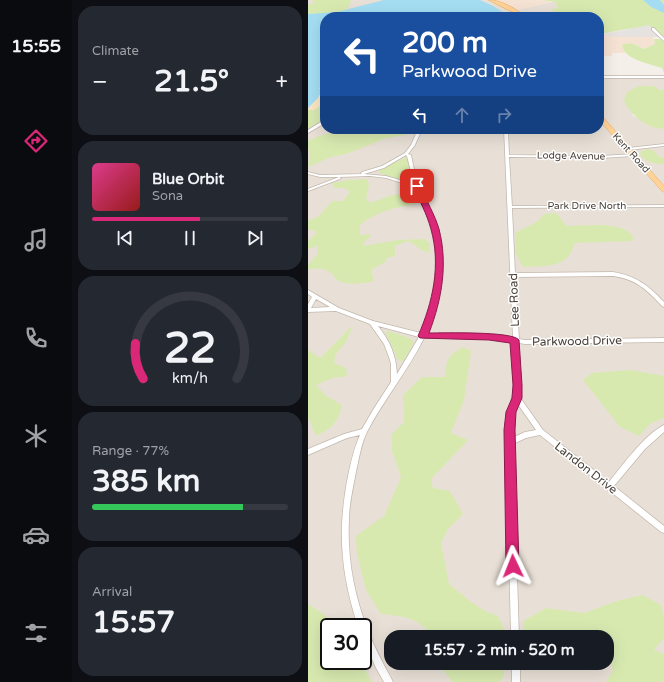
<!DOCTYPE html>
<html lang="en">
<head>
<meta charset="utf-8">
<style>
  :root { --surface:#171b24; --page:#242831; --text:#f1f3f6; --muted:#9ea1a6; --line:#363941; --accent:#db2777 }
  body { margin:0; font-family:"Varela Round",sans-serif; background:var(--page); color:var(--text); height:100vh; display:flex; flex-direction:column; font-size:15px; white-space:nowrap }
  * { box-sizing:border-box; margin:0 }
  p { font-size:13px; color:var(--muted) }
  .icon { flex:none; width:22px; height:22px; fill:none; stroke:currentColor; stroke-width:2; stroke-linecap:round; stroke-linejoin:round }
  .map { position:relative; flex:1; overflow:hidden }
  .side { display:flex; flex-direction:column; gap:6px; padding:6px; background:#0d0f14; width:236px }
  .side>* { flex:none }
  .banner { position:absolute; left:12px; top:12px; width:284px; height:122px; border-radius:16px; box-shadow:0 4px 16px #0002; background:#1a4fa0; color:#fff; overflow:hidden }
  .speed { position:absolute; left:12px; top:618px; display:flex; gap:8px; font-size:20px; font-weight:700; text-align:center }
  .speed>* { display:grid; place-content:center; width:52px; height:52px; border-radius:50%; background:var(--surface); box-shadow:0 4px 16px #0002; line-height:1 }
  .speed .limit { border:2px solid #111; border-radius:6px; background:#fff; color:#111 }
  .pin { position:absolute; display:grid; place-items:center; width:34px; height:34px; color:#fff; margin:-17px; border-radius:8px; box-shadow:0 2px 6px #0006 }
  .me { position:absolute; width:44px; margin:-22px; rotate:358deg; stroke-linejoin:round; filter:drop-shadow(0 0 3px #0008) }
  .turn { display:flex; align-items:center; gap:14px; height:84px; padding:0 16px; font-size:18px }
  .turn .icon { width:52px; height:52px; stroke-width:2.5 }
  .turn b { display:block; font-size:28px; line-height:34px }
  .lanes { display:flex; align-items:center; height:38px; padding:0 16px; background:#0003; justify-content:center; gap:20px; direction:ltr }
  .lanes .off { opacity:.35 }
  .big { font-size:30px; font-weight:800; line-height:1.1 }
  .side .tile { flex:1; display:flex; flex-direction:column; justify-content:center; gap:6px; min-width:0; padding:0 14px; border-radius:16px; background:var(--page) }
  .side .dial { align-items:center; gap:0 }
  .dial svg { height:104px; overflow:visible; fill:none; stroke:var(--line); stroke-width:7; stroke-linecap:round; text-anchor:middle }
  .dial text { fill:var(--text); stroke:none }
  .song { display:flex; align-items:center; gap:12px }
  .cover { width:48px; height:48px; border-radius:6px; background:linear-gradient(135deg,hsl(330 70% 55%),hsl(0 70% 35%)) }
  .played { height:4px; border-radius:2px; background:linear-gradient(90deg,var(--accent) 55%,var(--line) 55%) }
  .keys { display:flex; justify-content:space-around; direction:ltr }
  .heat { display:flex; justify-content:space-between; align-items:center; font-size:22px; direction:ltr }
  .charge { height:6px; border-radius:3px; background:linear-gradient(90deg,#34c759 77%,var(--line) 0) }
  .trip { position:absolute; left:76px; top:630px; width:230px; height:40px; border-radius:16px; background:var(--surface); box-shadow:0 4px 16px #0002; font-weight:800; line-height:40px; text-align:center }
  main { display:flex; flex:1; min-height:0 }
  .dock { display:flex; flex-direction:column; width:72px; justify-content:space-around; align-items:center; background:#090b0e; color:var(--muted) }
  .dock .icon { width:28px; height:28px }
  .dock .active { color:var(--accent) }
  .dock b { font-size:18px; color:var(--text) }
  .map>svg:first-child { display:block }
  .residential { fill:#e8e0d6; fill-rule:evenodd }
  .commercial { fill:#f6e2d3 }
  .green { fill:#d8e9b0 }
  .sand { fill:#f9e6c4 }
  .parking { fill:#e6e2e0 }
  .water { fill:#a4ddf2 }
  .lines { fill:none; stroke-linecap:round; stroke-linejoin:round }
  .minor-casing { stroke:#c3b8ad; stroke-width:1.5 }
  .primary-casing { stroke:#e6ad65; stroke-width:1 }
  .minor { fill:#fff; fill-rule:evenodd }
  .primary { fill:#ffd296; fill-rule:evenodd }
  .route { fill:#db2777; stroke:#8e194d }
  .labels { text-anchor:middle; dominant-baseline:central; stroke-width:3; stroke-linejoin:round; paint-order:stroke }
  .far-street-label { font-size:10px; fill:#483f37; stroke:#fff }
  .street-label { font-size:12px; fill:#483f37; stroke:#fff }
</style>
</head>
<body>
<main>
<nav class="dock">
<b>15:55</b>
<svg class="icon active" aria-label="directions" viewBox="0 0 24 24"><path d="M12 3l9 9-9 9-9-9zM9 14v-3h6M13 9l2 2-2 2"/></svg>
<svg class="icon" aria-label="music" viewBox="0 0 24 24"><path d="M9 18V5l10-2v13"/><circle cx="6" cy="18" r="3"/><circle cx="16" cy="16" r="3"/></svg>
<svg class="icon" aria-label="phone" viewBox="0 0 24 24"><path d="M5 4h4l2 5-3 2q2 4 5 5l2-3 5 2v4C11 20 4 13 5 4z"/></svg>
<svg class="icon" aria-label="climate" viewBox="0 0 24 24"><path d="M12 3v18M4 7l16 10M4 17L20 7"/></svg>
<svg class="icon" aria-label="car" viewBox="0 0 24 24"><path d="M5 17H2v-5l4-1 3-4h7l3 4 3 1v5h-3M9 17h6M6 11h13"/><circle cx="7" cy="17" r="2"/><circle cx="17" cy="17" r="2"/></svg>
<svg class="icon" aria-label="filters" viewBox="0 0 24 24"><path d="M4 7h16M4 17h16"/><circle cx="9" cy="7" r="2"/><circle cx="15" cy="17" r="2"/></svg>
</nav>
<section class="side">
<div class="tile"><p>Climate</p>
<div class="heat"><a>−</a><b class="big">21.5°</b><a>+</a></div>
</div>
<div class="tile">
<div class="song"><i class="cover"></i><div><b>Blue Orbit</b><p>Sona</p></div></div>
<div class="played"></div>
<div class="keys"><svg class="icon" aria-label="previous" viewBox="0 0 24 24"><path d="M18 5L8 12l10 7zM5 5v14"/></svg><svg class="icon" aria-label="pause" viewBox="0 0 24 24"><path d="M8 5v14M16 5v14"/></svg><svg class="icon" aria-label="next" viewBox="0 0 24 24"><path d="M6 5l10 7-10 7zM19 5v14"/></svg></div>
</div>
<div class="tile dial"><svg viewBox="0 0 100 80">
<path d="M14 69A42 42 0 1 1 86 69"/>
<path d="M14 69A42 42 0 0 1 8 42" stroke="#db2777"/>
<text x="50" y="56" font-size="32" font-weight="700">22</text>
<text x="50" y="72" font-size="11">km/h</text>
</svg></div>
<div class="tile"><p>Range · 77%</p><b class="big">385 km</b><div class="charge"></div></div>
<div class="tile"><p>Arrival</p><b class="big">15:57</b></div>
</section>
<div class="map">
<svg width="356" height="682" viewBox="0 0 356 682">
  <rect width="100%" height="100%" fill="#f4efe8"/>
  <g class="residential">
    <path d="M0,0h185l30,17h-198v112h274v-52h65v12l-5,1 -27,25 17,10 15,4v553h-356zM21,627h34v34h-34zM83,637h216v26h-216z"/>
    <polygon points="244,2 247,2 250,8 246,12 218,16 208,10"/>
  </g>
  <g class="commercial">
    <polygon points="184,0 234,0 244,2 205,11"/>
    <polygon points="291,34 309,37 345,37 347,44 335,49 327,44 314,47 317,53 304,53 304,56 291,56"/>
  </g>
  <g class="green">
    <path d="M4,0h39c-1,3 -2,7 -4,9 -9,8 -28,5 -39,5v-10h7z"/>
    <path d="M234,0h122v39c-18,-20 -42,-7 -65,-5v-17l-73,-1 28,-4 -3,-3 7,-1 -3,-6z"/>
    <path d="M346,39h6l4,3v31l-2,-5c-12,-4 -39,-9 -40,-23 10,-3 13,-1 21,4l12,-5z"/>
    <polygon points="13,86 17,87 17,119 0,129 0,108 10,98 14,90 9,88"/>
    <path d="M331,86h15l5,4 5,-1v40c-17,0 -33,-14 -40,-28l3,-9z"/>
    <path d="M37,129l60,2 3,2 -2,2 -19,3 -41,16 -15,3 -23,10 2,-17 -2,-1v-8c10,-6 25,-8 37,-12z"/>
    <path d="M339,149l6,1 6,7h5v7c-9,0 -18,-2 -24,-9l1,-4z"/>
    <polygon points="96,158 100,158 104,182 100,183 71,173 72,170"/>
    <path d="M59,179l2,7 -3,13 5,4c16,-6 33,-16 44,1 -20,4 -39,7 -55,21v10l12,-1 -7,7 -2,5 35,-6 27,-1 5,5 -1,9c-9,-2 -12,-8 -21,-12l-13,5v10l-8,2 -2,4 -14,8 3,11c-10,3 -29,5 -38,-2 -1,-1 -2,-3 -4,-5 -6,-6 -15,-6 -24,-5v-4l9,-10v-9l-9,3v-8l9,-9 -9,-3v-8l11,-5 13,-15h11l7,-9 -5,-4h-11l-2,-5 16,-3z"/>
    <path d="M248,213l11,13c20,0 54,-6 67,11l-2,4 -57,2c-2,5 -4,11 -7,14 -11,11 -31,9 -45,10l-7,-13 -1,-21 23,-12 6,-7z"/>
    <path d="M45,325l-7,17 -10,12 -2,9 12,5 1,8 -14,2 -17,7 9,10 17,10c-4,18 -10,23 -26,31l-8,-19v-67l12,8z"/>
    <polygon points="81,331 101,338 106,342 95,362 89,359 85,348 78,334 78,332"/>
    <path d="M155,347l8,4 -7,49 -13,33 17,7 -37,39 2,9 17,3 13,23 -15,15 -7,14 8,41 22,18 14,9 13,5 8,17v4h-74c-12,-20 -30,-21 -51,-23l-15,-24 -9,-37 -1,-17 28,-20 17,-39 -9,-26 -1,-16 13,-13 -1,-27 19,-18h23c2,-19 2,-20 18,-30z"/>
    <polygon points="322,370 356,376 356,418 343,423 331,436 312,427 275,380 284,373"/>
    <polygon points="335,595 353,605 356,620 356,638 346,650 356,654 356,682 298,682 305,670 299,654 299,637 216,637 215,621 238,608 276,613 309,601"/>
    <polygon points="0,604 14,613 29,627 21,627 21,661 52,661 64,682 0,682"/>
    <polygon points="133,663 196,663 196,676 191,682 144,682 134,668"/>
  </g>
  <path class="sand" d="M17,90v13l-11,7h-6v-2c5,-5 12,-16 17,-18z"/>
  <polygon class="parking" points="341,25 354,37 309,37 300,36 296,34"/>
  <g class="water">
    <polygon points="76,0 172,0 185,6 203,17 17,17 17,87 10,88 14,90 10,98 0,108 0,14 29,12"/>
    <polygon points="335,0 352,0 356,5 356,13 343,7"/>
  </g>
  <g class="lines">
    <defs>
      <g id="minor">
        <polygon points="344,28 346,28 356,38 356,41 344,30"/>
        <rect x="291" y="76" width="65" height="2"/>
        <polygon points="16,120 17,120 17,123 0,133 0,130"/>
        <path d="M110,129h4l-7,16 -7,9 3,1c2,10 4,20 7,30 1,4 5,9 7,13 2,6 5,11 7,17 15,42 12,79 -6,119l63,1 24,3 -9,-209h4l1,26 93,1 31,-2 2,1 -2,1 -31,2 -93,-1 3,49 152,-1v2l-152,1 3,65 98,-1c23,4 35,13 51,30v5l-2,-1c-15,-16 -26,-27 -49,-30l-98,1 4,62 6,1 139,-2v4l-139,2 -6,-1 2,42 -2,11 24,34 66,52c13,-16 36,-48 55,-57v7l-19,17 -31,37 50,40v7l-3,-1 -121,-97 -14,3 -13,6 6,193h-8l-5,-207 1,-12 8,-33 -2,-43 -24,-3 -65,-1c-16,33 -40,61 -57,94 -6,12 -8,27 -11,40 -3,16 -7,32 -7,48 -2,37 5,74 18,108 4,11 9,22 15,33 3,7 8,14 11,21h-9l-8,-14 -13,-30v-11h-5c-17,-53 -21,-95 -10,-151 3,-14 6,-28 12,-41l-13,3 -39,17v-6l36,-15 18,-5 11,-19 18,-28v-18l-2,-7 -5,-13 -14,-20 -34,-13 -28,1v-8l4,-7 -4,-3v-4l31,18 34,13 48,12c22,-47 20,-85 0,-133 -2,-4 -4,-9 -6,-13l-29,-9 -16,-2 -31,1 2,1 -1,1 -32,12v-2l31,-12h-19l-12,-3v-2l12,3 42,-1 -1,-1 1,-1 20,-6 23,-13 6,-8zM98,155l1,1 7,28 -28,-8 -22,-2 20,-6zM8,299l14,8 -19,1zM70,326l41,11 -22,37c-1,-19 -7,-33 -19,-48zM209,403l19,27 -11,2 -13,6 1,-14z"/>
        <polygon points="356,144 356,146 320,150 318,149 320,148"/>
        <rect x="204" y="663" width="8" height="19"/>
      </g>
      <g id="primary">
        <path d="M181,0c13,0 27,9 37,17 -5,0 -32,-14 -37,-17z"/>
        <polygon points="291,114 293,115 356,186 356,192 354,191 291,120"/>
      </g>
    </defs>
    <use href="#minor" class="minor-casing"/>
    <use href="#primary" class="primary-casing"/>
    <use href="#minor" class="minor"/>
    <use href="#primary" class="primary"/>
  </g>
  <path class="route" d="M109,184l3,2c6,14 15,29 19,43 9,35 3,70 -10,104 14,0 84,-2 90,7l3,45v13l-6,14 -1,18 4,136 -2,4 -4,2 -5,-2 -2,-4 -2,-136 2,-18 6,-14 1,-13 -3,-42 -21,-3 -69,-2 -2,-2c15,-34 23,-71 13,-107 -4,-15 -12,-29 -18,-43z"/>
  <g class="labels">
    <g class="far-street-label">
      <text transform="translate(323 153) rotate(48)">Kent Road</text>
      <text transform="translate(263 156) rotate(1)">Lodge Avenue</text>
      <text x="279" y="206">Park Drive North</text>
    </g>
    <g class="street-label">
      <text transform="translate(206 300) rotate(-92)">Lee Road</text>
      <text transform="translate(269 341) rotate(-1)">Parkwood Drive</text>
      <text transform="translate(278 468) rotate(38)">Landon Drive</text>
    </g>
  </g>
</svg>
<div class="speed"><div class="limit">30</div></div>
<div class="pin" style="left:109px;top:186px;background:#d93025"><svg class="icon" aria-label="arrive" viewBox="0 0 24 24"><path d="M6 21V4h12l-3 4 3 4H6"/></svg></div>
<svg class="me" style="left:205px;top:566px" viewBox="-20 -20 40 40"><path d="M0-17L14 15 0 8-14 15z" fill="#db2777" stroke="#fff" stroke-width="4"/></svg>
<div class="trip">15:57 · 2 min · 520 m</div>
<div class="banner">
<div class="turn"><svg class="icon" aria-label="left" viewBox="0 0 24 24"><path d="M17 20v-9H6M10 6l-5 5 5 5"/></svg><div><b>200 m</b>Parkwood Drive</div></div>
<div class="lanes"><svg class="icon" aria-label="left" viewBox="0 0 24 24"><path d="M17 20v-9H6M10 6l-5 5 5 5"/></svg><svg class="icon off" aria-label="ahead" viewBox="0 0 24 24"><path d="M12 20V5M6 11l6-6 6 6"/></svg><svg class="icon off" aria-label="right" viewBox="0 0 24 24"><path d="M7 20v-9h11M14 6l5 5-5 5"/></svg></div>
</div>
</div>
</main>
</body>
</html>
